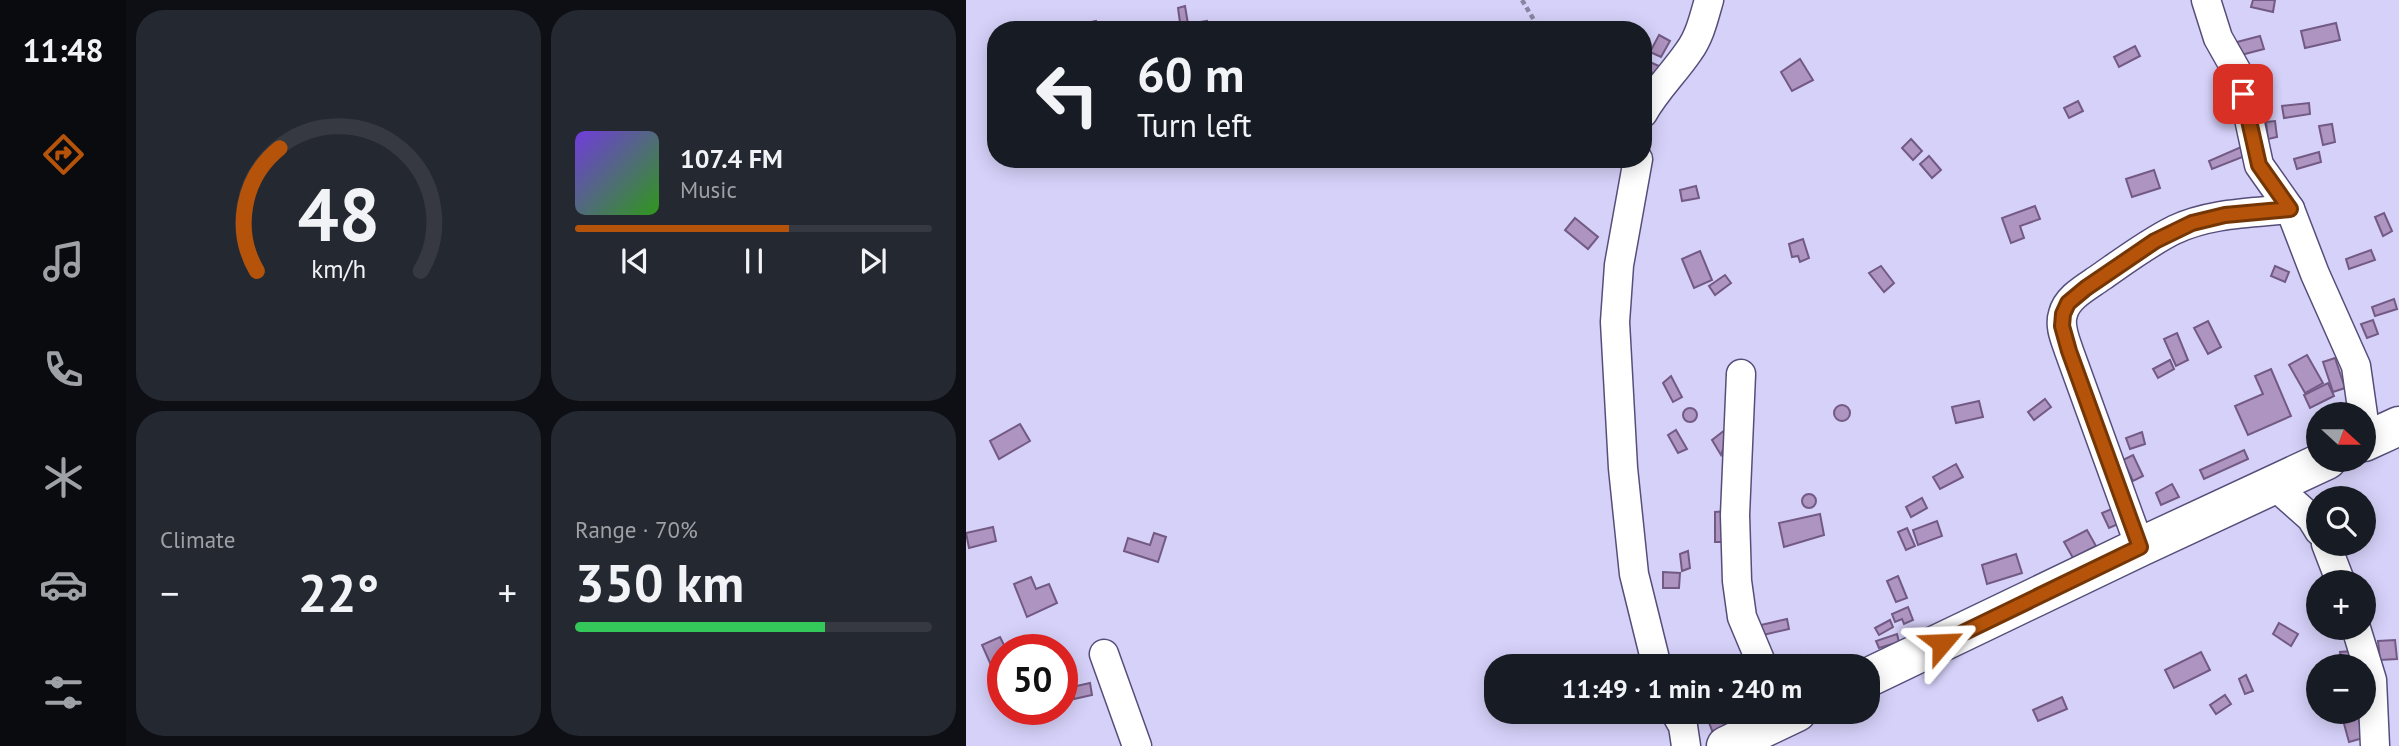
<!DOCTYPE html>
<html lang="en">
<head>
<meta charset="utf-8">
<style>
  :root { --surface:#171b24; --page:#242831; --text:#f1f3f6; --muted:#9ea1a6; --line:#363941; --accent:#b45309 }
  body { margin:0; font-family:"PT Sans",sans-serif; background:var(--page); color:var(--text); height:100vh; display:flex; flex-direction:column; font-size:26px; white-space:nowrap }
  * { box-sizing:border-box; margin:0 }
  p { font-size:23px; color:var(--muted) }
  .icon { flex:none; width:38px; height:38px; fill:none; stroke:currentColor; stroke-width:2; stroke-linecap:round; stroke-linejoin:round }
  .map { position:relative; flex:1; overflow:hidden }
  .side { display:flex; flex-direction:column; gap:10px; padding:10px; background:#0d0f14; width:840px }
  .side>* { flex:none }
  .hud { position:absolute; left:21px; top:21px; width:665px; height:147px; border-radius:28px; box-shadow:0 4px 18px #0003; background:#171b24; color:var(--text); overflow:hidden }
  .needle { width:46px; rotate:111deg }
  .fabs { position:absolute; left:1340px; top:402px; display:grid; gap:14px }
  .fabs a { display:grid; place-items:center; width:70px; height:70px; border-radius:50%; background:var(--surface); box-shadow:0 4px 18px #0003; font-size:35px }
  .speed { position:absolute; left:21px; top:634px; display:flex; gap:14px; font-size:35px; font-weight:700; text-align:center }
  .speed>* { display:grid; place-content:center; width:91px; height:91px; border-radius:50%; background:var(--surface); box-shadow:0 4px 18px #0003; line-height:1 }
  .speed .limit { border:10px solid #d22; background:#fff; color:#111 }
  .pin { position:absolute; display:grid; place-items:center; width:60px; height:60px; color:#fff; margin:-30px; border-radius:14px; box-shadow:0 4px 10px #0006 }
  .me { position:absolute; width:77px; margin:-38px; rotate:64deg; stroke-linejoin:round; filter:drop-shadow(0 0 5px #0008) }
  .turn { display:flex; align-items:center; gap:24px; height:147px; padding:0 35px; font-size:32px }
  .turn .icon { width:91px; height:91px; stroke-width:2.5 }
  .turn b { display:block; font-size:49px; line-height:60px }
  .big { font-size:52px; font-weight:600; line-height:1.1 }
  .side .widget { flex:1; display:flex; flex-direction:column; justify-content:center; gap:10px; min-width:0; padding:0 24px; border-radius:28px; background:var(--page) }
  .side .dial { align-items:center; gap:0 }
  .dial svg { height:182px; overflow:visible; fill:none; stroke:var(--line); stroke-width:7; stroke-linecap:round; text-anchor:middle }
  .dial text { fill:var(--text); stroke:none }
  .song { display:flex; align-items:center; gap:21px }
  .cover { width:84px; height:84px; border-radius:10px; background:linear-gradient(135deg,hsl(260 70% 55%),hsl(110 70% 35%)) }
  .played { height:7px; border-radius:4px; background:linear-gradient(90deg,var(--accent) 60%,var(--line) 60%) }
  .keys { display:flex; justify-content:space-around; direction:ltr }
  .heat { display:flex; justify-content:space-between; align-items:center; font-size:38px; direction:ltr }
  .charge { height:10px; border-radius:5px; background:linear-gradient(90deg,#34c759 70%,var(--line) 0) }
  .side .tiles { flex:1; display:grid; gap:10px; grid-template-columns:repeat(2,1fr) }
  .trip { position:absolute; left:518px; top:654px; width:396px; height:70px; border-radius:28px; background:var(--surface); box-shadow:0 4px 18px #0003; font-weight:600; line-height:70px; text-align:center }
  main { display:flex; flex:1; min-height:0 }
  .menu { display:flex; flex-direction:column; width:126px; justify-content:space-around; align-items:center; background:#090b0e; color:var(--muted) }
  .menu .icon { width:49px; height:49px }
  .menu .selected { color:var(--accent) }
  .menu b { font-size:32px; color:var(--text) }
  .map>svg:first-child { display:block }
  .building { fill:#ae94c0; stroke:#725a83; stroke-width:2 }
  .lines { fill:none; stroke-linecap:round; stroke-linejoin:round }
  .street-casing { stroke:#564e7a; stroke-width:31 }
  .secondary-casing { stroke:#564e7a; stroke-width:41 }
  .path { stroke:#8884a2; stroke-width:4.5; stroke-dasharray:5 3.5; stroke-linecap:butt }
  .street { stroke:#fff; stroke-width:28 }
  .secondary { stroke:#fff; stroke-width:38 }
  .route-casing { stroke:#753606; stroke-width:18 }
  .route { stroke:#b45309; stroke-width:12 }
</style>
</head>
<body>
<main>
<nav class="menu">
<b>11:48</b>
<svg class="icon selected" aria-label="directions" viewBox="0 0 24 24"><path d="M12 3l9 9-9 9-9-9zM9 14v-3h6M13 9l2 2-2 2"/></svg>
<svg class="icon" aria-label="music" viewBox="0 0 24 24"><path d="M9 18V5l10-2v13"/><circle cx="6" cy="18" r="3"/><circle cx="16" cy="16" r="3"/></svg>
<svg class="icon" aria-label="phone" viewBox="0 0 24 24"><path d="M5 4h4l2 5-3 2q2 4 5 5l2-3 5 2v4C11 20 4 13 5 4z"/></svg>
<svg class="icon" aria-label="climate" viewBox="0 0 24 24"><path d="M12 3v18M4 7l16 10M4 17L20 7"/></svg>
<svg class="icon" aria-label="car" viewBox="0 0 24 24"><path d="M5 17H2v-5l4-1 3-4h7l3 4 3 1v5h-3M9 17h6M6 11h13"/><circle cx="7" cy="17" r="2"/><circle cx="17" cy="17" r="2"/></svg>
<svg class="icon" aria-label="filters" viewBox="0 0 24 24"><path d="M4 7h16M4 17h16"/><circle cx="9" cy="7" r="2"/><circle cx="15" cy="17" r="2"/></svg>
</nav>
<section class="side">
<div class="tiles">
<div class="widget dial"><svg viewBox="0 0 100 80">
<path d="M14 69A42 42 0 1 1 86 69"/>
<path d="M14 69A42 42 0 0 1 24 15" stroke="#b45309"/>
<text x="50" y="56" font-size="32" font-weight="700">48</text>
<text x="50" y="72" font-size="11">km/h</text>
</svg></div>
<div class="widget">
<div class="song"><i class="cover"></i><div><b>107.4 FM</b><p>Music</p></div></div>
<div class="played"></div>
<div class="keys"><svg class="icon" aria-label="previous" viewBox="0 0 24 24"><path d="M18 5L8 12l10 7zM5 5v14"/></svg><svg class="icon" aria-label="pause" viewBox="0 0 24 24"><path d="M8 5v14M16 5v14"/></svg><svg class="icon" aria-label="next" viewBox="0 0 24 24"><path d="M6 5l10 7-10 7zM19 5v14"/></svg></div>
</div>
<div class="widget"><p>Climate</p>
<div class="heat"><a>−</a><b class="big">22°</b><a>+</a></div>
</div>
<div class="widget"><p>Range · 70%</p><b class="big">350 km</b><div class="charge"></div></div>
</div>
</section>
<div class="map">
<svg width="1433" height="746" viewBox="0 0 1433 746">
  <rect width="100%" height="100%" fill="#d6d1f9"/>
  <g class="building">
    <polygon points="1287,0 1309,0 1307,12 1285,7"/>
    <polygon points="219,6 222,24 241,21 243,30 215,30 212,8"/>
    <polygon points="130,21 132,30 97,30 97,28"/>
    <polygon points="1370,23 1374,40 1339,48 1335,31"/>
    <polygon points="693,35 704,41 695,57 684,52"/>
    <polygon points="1294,36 1298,49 1275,55 1271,42"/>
    <polygon points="1169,46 1174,56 1153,67 1148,57"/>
    <polygon points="677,59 693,66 690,74 677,69"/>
    <polygon points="834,59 847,80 826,91 815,72"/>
    <polygon points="1112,101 1117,111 1103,118 1098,108"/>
    <polygon points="1343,103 1344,114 1318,118 1316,106"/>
    <polygon points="1309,121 1311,137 1302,139 1300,122"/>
    <polygon points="1366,124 1369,142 1357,145 1353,126"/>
    <polygon points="945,139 956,151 947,160 936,148"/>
    <polygon points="1275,147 1279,156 1246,169 1243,161"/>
    <polygon points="1353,152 1355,162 1331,169 1328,159"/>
    <polygon points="963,156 975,170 966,178 954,164"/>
    <polygon points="1188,170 1194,188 1166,197 1160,179"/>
    <polygon points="730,186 733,198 716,201 714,190"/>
    <polygon points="1069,206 1074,219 1054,226 1058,238 1045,243 1036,218"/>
    <polygon points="1418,213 1426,231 1417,236 1409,217"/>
    <polygon points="609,218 632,237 622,249 599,230"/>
    <polygon points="837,239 843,258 834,262 832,256 826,257 823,244"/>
    <polygon points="1405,250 1409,260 1383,269 1380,259"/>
    <polygon points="734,251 746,280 728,288 716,259"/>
    <polygon points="915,266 928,283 918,292 903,273"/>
    <polygon points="1309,266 1323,272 1319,282 1305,276"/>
    <polygon points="759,275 765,283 749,295 743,286"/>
    <polygon points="1428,299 1431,309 1409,316 1406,307"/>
    <polygon points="1407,320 1412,334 1401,338 1395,324"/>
    <polygon points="1242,321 1255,347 1242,354 1228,328"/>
    <polygon points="1211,333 1222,360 1210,366 1198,339"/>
    <polygon points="1341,355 1357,383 1339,393 1323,365"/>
    <polygon points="1369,358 1379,388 1367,392 1357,362"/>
    <polygon points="1204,360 1208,369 1192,378 1187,369"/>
    <polygon points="1305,369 1325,416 1282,435 1269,406 1297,394 1289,376"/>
    <polygon points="705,376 716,397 707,402 697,383"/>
    <polygon points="1362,383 1368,396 1344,408 1338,395"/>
    <polygon points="1079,399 1085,407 1068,420 1062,412"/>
    <polygon points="1013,401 1017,417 990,423 986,407"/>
    <circle cx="876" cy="413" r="8"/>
    <circle cx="724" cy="415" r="7"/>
    <polygon points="54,424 64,441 33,459 24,441"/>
    <polygon points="764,426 761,438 755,455 746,440"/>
    <polygon points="710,430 721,449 712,453 702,435"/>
    <polygon points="1176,432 1179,444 1164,449 1160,438"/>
    <polygon points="1278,450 1282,459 1238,479 1234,470"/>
    <polygon points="1167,455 1177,476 1167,481 1157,460"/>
    <polygon points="990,464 997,477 974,489 967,477"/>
    <polygon points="1206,484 1213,497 1195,505 1190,493"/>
    <circle cx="843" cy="501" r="7"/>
    <polygon points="956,498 961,508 945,517 940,507"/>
    <polygon points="1165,501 1171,516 1143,528 1136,513"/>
    <polygon points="762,511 763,542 749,542 749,512"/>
    <polygon points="854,514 858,535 818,547 813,523"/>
    <polygon points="971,521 976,536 952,545 947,530"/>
    <polygon points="27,527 30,541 3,548 0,533"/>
    <polygon points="941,528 949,546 940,550 932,532"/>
    <polygon points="1121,530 1130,546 1107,558 1098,542"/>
    <polygon points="188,533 200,537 192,562 158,551 162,538 184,545"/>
    <polygon points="722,551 724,568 716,571 714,554"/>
    <polygon points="1050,554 1056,573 1021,584 1016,565"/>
    <polygon points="697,572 714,573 713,588 697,588"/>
    <polygon points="932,576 941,598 930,602 921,581"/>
    <polygon points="65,577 70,589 83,584 91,603 61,617 48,584"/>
    <polygon points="942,607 947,620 938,624 936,619 929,622 926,614"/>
    <polygon points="821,619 823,629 797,635 795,625"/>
    <polygon points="924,620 927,627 913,635 909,628"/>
    <polygon points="1313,623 1332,634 1325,646 1307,634"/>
    <polygon points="931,634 933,642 913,648 910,641"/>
    <polygon points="34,637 40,649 37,649 37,684 34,685 16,645"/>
    <polygon points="1429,640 1431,659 1414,660 1412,641"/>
    <polygon points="1386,651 1388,667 1376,667 1374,652"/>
    <polygon points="1235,652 1244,670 1208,688 1199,670"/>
    <polygon points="834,655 837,667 814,667 812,664"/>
    <polygon points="1280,675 1287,691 1279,694 1273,679"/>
    <polygon points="124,683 126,695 108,699 106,687"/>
    <polygon points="1259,695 1265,704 1250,714 1244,705"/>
    <polygon points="1096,697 1101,709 1072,721 1067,710"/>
    <polygon points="739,712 753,712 759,728 747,733"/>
    <polygon points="1392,716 1397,738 1383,742 1377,720"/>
  </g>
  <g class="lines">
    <defs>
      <g id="street">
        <polyline points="1240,0 1252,38 1274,77 1293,165 1324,209 1349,274 1390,366 1397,415"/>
        <path d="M677,113c13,-23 31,-40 46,-62 11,-15 15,-34 20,-51"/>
        <polyline points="672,159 653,265 649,322 657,468 668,574 691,667"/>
        <polyline points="775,374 769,515 771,581 776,617 797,667"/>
        <polyline points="1309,486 1345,518 1353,531"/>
        <polyline points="1360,544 1375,583"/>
        <path d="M1174,547l-71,-196c-4,-12 -10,-25 -6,-37 4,-17 24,-27 38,-37 23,-16 47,-34 73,-47 36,-17 77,-17 116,-21"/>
        <polyline points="1390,628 1406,680 1409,746"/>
        <polyline points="138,654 171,746"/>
        <polyline points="709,712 717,726 720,746"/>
      </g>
      <g id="secondary">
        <polyline points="1398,442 1433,426"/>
        <polyline points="901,678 1174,547 1361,460"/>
        <polyline points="760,746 831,712"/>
      </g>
    </defs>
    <use href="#street" class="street-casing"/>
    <use href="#secondary" class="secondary-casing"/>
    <polyline class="path" points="556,0 574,30"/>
    <use href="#street" class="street"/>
    <use href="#secondary" class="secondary"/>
  </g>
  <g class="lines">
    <defs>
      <polyline id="route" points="976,643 1174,547 1103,351 1096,326 1097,314 1102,303 1120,288 1189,241 1226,223 1259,215 1324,209 1293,165 1277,94"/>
    </defs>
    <use href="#route" class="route-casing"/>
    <use href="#route" class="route"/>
  </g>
</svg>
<div class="fabs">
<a><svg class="needle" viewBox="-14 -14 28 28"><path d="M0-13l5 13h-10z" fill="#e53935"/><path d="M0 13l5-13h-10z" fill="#9ea1a6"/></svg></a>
<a><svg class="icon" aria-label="search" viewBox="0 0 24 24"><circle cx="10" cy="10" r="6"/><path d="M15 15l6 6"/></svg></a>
<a>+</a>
<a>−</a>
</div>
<div class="speed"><div class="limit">50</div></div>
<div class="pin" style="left:1277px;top:94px;background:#d93025"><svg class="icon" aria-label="arrive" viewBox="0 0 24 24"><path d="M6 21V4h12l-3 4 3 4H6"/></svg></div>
<svg class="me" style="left:976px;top:643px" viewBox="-20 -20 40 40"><path d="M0-17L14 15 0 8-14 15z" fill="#b45309" stroke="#fff" stroke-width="4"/></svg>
<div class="trip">11:49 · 1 min · 240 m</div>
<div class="hud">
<div class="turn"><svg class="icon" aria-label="left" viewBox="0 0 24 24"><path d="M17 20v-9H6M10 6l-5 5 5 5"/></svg><div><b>60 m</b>Turn left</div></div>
</div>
</div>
</main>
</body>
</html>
